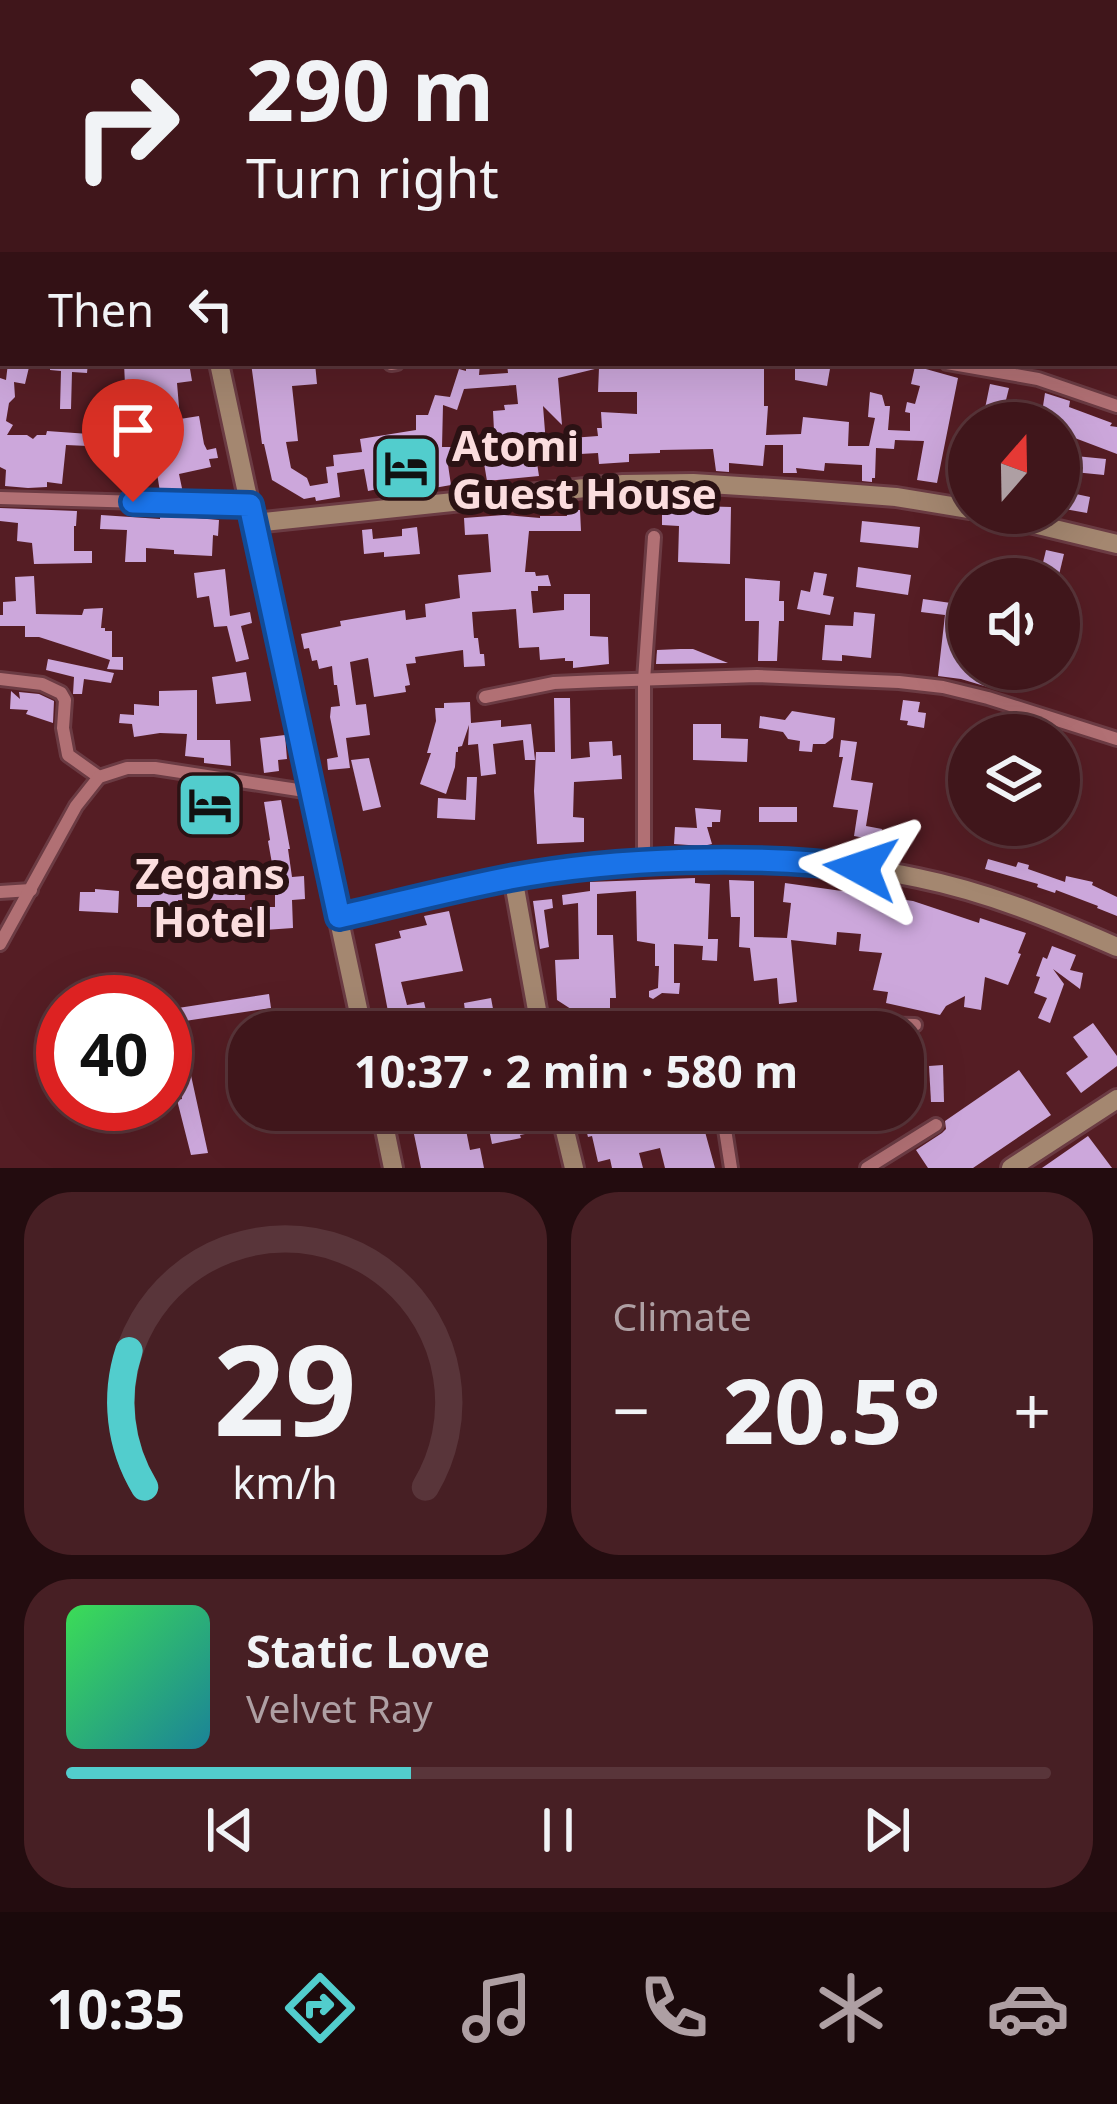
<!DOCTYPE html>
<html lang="en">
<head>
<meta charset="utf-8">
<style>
  :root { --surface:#40161b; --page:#471f24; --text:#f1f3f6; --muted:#ae9fa3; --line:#59353a; --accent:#52cdcd }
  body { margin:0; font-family:"Noto Sans",sans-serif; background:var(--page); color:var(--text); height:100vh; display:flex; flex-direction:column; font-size:45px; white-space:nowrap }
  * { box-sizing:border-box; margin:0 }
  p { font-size:39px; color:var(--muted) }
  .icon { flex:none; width:66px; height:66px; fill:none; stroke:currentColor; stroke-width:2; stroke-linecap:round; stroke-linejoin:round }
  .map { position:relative; height:1168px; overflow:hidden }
  .drawer { display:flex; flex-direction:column; gap:24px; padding:24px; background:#230c0f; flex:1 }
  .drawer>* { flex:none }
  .banner { position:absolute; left:0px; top:0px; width:1119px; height:366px; box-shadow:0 12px 48px #0002,0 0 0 3px var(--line); background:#40161b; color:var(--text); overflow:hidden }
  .needle { width:78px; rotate:20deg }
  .tools { position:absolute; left:948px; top:402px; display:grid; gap:24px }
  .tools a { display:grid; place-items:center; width:132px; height:132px; border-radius:50%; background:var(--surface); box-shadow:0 12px 48px #0002,0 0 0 3px var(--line); font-size:60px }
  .speed { position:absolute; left:36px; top:975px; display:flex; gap:24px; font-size:60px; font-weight:700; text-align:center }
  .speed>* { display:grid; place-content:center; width:156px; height:156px; border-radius:50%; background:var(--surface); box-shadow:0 12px 48px #0002,0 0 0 3px var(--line); line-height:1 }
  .speed .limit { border:18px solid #d22; background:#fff; color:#111 }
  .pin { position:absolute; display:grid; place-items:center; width:102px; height:102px; color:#fff; margin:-123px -51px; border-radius:50% 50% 50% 0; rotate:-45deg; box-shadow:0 0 12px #0007 }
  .pin .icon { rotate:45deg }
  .me { position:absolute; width:132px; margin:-66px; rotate:275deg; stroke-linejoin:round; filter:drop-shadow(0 0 9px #0008) }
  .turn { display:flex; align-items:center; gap:42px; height:252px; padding:0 48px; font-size:54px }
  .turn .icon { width:156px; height:156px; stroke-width:2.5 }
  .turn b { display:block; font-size:84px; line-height:102px }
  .then { display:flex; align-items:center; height:114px; padding:0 48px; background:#0003; gap:24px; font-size:45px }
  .big { font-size:90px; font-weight:700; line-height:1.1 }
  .drawer .widget { flex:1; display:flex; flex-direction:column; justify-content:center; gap:18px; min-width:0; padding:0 42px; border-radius:48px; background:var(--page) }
  .drawer .dial { align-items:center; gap:0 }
  .dial svg { height:312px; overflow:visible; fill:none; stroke:var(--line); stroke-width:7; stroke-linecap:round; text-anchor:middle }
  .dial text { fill:var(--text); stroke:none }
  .song { display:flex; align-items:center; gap:36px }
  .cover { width:144px; height:144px; border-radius:18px; background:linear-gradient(135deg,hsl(130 70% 55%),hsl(190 70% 35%)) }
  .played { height:12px; border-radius:6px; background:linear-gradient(90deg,var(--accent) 35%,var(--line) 35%) }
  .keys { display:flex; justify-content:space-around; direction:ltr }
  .heat { display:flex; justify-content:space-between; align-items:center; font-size:66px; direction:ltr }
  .drawer .tiles { flex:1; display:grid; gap:24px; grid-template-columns:1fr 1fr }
  .widget:last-child { grid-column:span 2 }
  .trip { position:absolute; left:228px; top:1011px; width:696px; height:120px; border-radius:48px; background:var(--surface); box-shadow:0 12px 48px #0002,0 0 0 3px var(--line); font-weight:700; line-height:120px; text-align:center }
  .tabs { display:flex; height:192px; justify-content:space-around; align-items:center; background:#1a090b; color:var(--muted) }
  .tabs .icon { width:84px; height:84px }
  .tabs .selected { color:var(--accent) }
  .tabs b { font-size:54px; color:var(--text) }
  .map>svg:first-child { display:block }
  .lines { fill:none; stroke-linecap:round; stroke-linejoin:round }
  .stream { stroke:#00193e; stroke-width:3 }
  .building { fill:#cca7db; fill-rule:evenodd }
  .street-casing { stroke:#6b3b43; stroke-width:18 }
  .secondary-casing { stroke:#6b3b43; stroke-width:24 }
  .street { stroke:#b17074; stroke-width:12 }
  .secondary { stroke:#a48770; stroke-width:18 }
  .route-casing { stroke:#114b97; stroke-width:30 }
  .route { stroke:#1a73e8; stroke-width:21 }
  .labels { text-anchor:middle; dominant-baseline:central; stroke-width:12; stroke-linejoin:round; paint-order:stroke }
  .poi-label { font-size:42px; font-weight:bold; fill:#fbddde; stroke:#2b1214; text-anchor:start }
</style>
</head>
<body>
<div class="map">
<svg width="1117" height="1168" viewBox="0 0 1117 1168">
  <rect width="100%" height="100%" fill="#551d24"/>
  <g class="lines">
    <polyline class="stream" points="1116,213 1117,213"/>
  </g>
  <g class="building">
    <polygon points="8,363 18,365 30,363 25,384 14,382 15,397 9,403 6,421 13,425 7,435 27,435 33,439 37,435 46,435 47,431 89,434 88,446 66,445 62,484 47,482 47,487 28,488 5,486 6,470 0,467 0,378 6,380"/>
    <polygon points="50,363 88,363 87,373 72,372 71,409 60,409 61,371 50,370"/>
    <polygon points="124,363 134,363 135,366 189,363 192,381 177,383 180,419 199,416 204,444 207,450 216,448 218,458 209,459 211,467 179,474 183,493 160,492 145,398 138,398 138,407 126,407"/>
    <path d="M251,363h64l2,21 -25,2 6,55 -12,1 5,26 16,10 3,8 18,-3 -2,-16 8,-1 -1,-11 29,-3 -2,-13 56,-9v-15h12l7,-20 15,2 9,-28 7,2v-8h14l-1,12 29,-2 -1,-9 8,-1h144l21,3v-3h84v43h4l-2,29 35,-1 2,-17 46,5 -1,24h21l6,-28 -7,-1 2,-25 12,3 3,11h5l-2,24 22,1v-18l-5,-1 2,-10 8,2 5,-18 -9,-2 4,-18 43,12 -21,105 -20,-3 7,-39 -29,-1 -1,9 -18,-1 -1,30h-3v4l-10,-1v-16l-37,-2 -1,8 -28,-3 1,5h-14v-28h-18l-2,21 -34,-3v9l-13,-1 -3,-22 -53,1v3l-31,1v8l-30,2 -1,-11 -36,2 2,6 -27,2 2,13 -52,5 -5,-30 13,-1 -2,-39 12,-1 -1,-5 14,-1 -2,-19 -52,4 -7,21 -14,-5 -1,42h32v10l-27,1 4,27 -17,3 -2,-10 -19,1v3l-45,9 -4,-22 -27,4 3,24 -24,4 -1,-4 -11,2 -32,-19 -8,-36h-2zM599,368l-1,24h39v22l-36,-2 1,16h-5l1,8 -27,2v5l-25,1 -3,-38 19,19 -4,-47z"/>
    <polygon points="831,363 827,386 795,380 795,364"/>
    <polygon points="990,384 1009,388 1004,408 1033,414 1031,423 982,423"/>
    <polygon points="1045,393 1070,401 1069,407 1112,423 1110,426 1117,427 1117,454 1059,432 1059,423 1041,419"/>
    <polygon points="1065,455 1106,459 1104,475 1064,471"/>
    <polygon points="1062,491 1090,497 1087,513 1059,508"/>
    <polygon points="662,505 731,507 730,564 678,562 679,526 662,525"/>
    <polygon points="0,508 77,511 76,526 74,526 74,551 92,551 92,563 34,564 32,543 17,541 18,523 0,521"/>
    <polygon points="566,510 580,510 581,531 529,531 525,572 535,572 536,576 548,575 551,586 538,586 538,591 531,591 533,613 564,610 564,594 590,594 590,636 608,637 609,664 573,668 573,661 565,661 565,658 540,660 539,647 519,648 516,609 472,612 474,638 478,638 480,654 484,654 485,666 464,667 463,650 415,657 416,663 406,664 410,685 405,686 406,692 374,697 368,658 350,662 356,705 366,704 370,735 346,738 350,768 328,770 327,759 338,757 330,717 331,707 340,706 337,685 334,685 332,666 319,669 317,660 312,661 309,648 304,649 301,634 341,626 340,621 405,610 406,620 426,617 425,604 460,598 458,575 491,572 488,534 465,535 464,518 504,515 540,518 540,516 567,516"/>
    <polygon points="101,515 160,519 160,515 219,520 218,536 213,535 212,556 174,554 174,550 146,548 146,562 125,562 127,530 100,529"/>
    <polygon points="862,521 920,527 918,548 860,542"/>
    <polygon points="417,527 420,554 384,557 384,552 364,554 362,530 372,529 373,539 402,536 402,529"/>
    <polygon points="1046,550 1064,554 1058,579 1039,579"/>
    <polygon points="858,567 911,575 908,595 856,587"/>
    <polygon points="225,569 230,616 250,612 252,623 241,626 249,659 236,662 227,626 214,627 209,596 197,598 194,573"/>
    <polygon points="814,572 827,574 823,595 834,597 830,615 797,609 801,590 810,592"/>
    <polygon points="34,576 36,614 82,615 84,609 103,608 101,628 105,628 105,631 112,631 112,657 123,657 123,670 107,669 110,660 39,637 25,637 25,626 0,626 0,615 3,615 3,602 16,601 15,577"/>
    <polygon points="745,578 780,581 779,601 784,601 784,621 779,621 777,661 758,661 759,621 745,621"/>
    <polygon points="923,599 965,605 964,616 969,617 969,669 983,669 981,674 1005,681 1001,691 961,679 938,676 945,615 921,612"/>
    <polygon points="854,612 875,614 871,658 842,655 842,661 822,660 825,625 853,626"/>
    <polygon points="680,649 693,649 728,663 656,664 657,650"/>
    <polygon points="48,659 114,673 111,683 84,679 82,694 73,694 74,677 46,670"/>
    <polygon points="246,672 251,701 216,704 212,677"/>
    <polygon points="197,690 197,740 230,740 231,766 204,763 204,758 185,756 187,734 160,733 134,737 132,724 119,723 120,714 134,715 134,704 159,706 159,691"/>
    <polygon points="11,691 20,699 19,692 39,694 54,701 53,723 26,714 28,710 10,709"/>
    <polygon points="554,698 570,698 571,759 590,757 589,742 612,741 613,756 621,755 622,779 574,782 573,817 584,818 584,842 537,844 534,791 536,752 555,752"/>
    <polygon points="903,700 920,702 918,712 926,713 924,728 907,725 908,721 900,720"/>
    <polygon points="470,702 471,723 501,720 501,727 531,724 535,760 525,760 523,740 493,744 496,774 481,776 478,744 468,745 469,725 462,746 458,747 458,752 456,752 455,767 446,794 420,784 431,753 427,753 436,721 435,708 444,708 444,703"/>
    <polygon points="792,711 835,718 833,738 825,744 813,744 812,752 799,751 800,741 788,739 783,732 759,728 760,716 785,720"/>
    <polygon points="693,724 721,724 721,738 748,739 747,762 693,760"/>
    <polygon points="285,735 287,759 278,760 279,771 264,773 260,738"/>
    <polygon points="841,740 857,742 851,780 873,783 866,826 882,829 880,841 854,836 858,810 833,807 843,757 839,757"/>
    <polygon points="369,758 381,807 363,811 351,760"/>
    <polygon points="467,777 477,777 475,820 437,818 438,798 466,800"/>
    <polygon points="281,800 290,849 288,849 292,877 304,876 305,899 292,900 293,928 251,931 250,907 275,907 275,895 278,895 277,870 273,869 268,841 270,840 264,802"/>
    <rect x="759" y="807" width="38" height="15"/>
    <polygon points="695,808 721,810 720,822 712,822 712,827 707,827 712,844 703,846 674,844 675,827 697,828"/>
    <polygon points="988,859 1016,867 1018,862 1029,865 1028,869 1065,882 1066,876 1093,882 1092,885 1117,897 1117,916 1097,908 1098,906 1056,890 1055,893 1037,887 1038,884 985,869"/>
    <polygon points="244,865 245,900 178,900 179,921 160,922 159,907 137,907 137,885 202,883 201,866"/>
    <polygon points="695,878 695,883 710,884 708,939 718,939 717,961 702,960 703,946 674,944 674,983 680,983 679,994 662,993 653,999 649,997 649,991 658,988 659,966 655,966 655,944 637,941 636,891 597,894 597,935 613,935 616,998 610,998 610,1008 574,1011 557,1000 555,960 579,959 578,903 563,905 562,895 590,891 590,882"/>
    <polygon points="729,880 754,881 754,937 787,938 791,903 783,902 785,883 913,901 979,923 980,918 1026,933 1018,953 1021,954 1008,985 985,977 981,1010 964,1007 965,996 946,1006 940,1015 886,1003 888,992 873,990 882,953 859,951 861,934 837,932 836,945 791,940 797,1002 779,1004 777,978 754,981 750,948 739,947 740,917 731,917"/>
    <polygon points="95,889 119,891 118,913 79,911 80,892 95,892"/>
    <polygon points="552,899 553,908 544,910 549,947 540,949 533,901"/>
    <polygon points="449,911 463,971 401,982 407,1005 424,1002 430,1027 461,1020 463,1030 392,1032 375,944 401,938 399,931 427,925 424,916"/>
    <polygon points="1052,946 1076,955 1070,970 1083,973 1080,989 1053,969 1064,984 1050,1023 1038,1018 1047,998 1034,993 1040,977 1036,976 1043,957 1047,959"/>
    <polygon points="269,994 271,1008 165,1024 165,1010"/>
    <polygon points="491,998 495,1019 467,1026 464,1003"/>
    <polygon points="1093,1023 1117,1056 1117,1066 1081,1093 1066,1073 1088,1057 1073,1037"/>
    <polygon points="185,1048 208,1153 191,1155 177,1100 182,1099 176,1063 165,1065 165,1052"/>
    <polygon points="943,1065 944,1102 931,1102 929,1066"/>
    <polygon points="1019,1070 1051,1115 973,1168 928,1168 916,1150 942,1133 946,1129 945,1121"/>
    <polygon points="409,1110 425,1110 429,1129 454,1124 452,1110 462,1110 470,1150 480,1148 484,1168 421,1168"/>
    <polygon points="485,1110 536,1110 540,1131 520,1135 521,1138 492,1144"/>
    <polygon points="581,1110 699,1110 715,1168 665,1168 660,1148 639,1153 643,1168 612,1168 610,1159 598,1162 592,1136 588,1137"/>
    <polygon points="797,1110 819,1110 820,1133 798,1134"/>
    <polygon points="1088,1136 1112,1168 1042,1168"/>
  </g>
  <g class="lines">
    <defs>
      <g id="street">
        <polyline points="332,0 341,3"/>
        <polyline points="433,3 434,0"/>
        <polyline points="521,3 527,0"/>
        <polyline points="0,120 3,120"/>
        <polyline points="1116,222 1117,222"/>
        <polyline points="947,363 1038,379 1117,406"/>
        <polyline points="391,364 397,363"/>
        <polyline points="0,498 250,505"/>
        <polyline points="0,679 42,684 61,693 65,700 63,728 68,755 99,777"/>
        <polyline points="485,697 554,683 600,681 757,676 899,682 943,687 988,698 1117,739"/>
        <polyline points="644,862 644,680 654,537"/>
        <polyline points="0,892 31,890"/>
        <polyline points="0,944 76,806 99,777 127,768 155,768 311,792"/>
        <polyline points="573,1032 629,1027 769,1025 818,1028 872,1024 915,1025"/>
        <polyline points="722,1110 731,1168"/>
        <polyline points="867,1168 936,1125"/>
      </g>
      <g id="secondary">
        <polyline points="139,0 140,3"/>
        <polyline points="219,363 363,1032"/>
        <polyline points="988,513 1117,544"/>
        <polyline points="254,523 623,484 693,483 804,490 896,497 969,509"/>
        <polyline points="513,877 541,1032"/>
        <path d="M339,917c59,-13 118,-31 178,-40 130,-19 273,-26 401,1 69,14 135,41 199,69"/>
        <polyline points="381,1110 393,1168"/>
        <polyline points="560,1110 574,1168"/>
        <polyline points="1011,1168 1117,1099"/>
      </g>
    </defs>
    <use href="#street" class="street-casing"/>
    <use href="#secondary" class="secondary-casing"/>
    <use href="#street" class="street"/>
    <use href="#secondary" class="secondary"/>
  </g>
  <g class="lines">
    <defs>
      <path id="route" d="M133,502l117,3 89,412c57,-13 114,-28 171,-39 107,-20 244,-24 351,-10"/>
    </defs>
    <use href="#route" class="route-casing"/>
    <use href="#route" class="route"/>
  </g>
  <defs>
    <symbol id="hotel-square" viewBox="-11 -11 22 22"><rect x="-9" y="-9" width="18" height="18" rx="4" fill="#52cdcd" stroke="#2b1214"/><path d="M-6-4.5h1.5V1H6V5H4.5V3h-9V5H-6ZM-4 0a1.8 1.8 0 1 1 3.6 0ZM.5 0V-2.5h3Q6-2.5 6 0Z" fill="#111"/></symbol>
  </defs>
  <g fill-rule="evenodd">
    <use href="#hotel-square" x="368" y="430" width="76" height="76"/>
    <use href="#hotel-square" x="172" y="767" width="76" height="76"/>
  </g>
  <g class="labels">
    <g class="poi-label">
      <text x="452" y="444">Atomi<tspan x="452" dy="48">Guest House</tspan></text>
      <text x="210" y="872" text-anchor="middle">Zegans<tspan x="210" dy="48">Hotel</tspan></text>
    </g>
  </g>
</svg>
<div class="tools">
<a><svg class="needle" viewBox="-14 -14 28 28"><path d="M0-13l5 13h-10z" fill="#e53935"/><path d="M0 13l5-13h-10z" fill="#ae9fa3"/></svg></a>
<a><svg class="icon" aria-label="sound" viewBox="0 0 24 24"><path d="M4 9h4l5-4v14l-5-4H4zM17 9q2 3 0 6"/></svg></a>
<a><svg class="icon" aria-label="layers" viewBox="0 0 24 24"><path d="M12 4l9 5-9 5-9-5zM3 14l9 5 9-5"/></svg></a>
</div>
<div class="speed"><div class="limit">40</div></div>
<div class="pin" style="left:133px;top:502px;background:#d93025"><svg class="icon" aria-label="arrive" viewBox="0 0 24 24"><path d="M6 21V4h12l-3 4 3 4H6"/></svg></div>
<svg class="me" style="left:861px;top:868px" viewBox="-20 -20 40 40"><path d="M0-17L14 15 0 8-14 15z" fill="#1a73e8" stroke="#fff" stroke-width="4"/></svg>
<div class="trip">10:37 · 2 min · 580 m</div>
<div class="banner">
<div class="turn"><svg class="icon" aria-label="right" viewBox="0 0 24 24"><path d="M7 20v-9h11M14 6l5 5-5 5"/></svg><div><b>290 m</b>Turn right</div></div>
<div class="then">Then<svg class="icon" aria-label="left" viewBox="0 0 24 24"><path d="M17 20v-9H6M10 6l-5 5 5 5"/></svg></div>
</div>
</div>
<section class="drawer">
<div class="tiles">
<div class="widget dial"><svg viewBox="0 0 100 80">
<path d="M14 69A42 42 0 1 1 86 69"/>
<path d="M14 69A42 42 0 0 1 10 34" stroke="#52cdcd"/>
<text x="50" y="56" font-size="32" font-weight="700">29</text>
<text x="50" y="72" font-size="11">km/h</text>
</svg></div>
<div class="widget"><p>Climate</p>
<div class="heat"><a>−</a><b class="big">20.5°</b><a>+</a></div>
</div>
<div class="widget">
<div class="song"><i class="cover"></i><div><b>Static Love</b><p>Velvet Ray</p></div></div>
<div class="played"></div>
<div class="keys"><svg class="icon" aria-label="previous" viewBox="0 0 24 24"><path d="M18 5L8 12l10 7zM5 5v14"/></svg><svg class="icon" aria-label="pause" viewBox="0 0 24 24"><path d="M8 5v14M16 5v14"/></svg><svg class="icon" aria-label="next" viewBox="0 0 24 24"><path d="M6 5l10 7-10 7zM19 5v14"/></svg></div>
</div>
</div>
</section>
<nav class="tabs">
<b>10:35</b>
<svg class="icon selected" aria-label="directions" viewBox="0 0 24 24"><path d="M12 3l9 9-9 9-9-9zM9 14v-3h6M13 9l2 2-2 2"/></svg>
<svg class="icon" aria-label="music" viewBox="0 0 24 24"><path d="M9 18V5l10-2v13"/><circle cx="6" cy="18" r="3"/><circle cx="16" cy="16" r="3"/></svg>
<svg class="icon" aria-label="phone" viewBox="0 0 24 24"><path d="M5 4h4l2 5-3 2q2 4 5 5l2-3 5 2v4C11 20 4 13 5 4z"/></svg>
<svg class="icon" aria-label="climate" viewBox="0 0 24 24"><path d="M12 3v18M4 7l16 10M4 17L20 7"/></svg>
<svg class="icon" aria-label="car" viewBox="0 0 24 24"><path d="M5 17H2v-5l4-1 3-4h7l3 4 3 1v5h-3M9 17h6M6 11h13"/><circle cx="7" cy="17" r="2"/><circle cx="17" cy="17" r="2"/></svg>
</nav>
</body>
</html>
